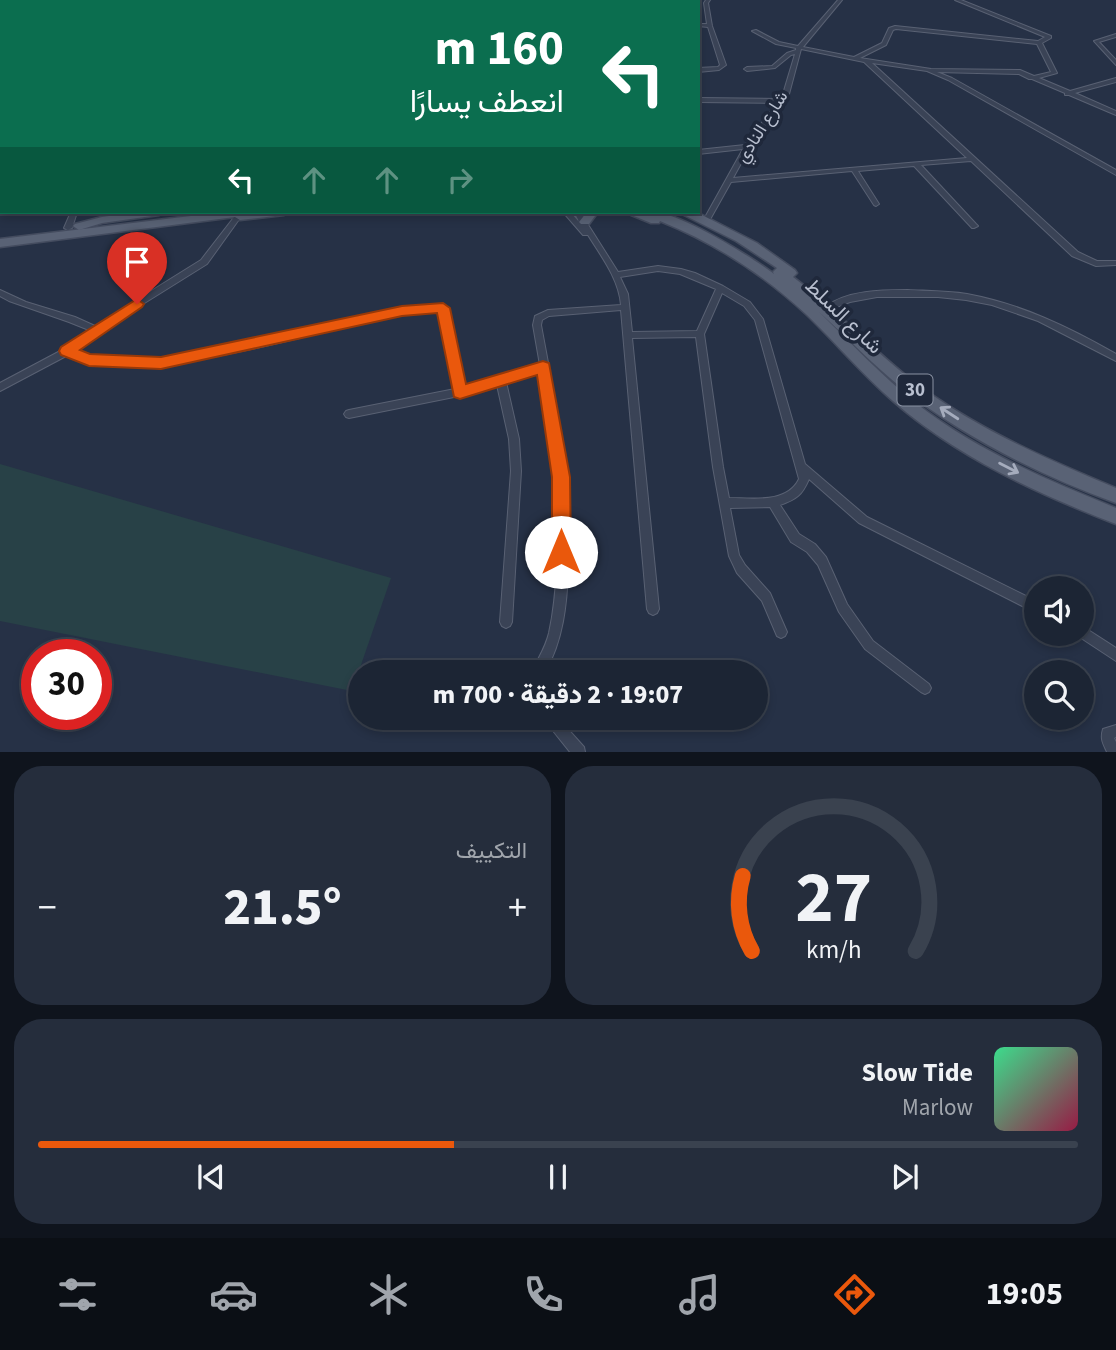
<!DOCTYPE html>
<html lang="ar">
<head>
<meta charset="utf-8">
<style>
  :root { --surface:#1c2534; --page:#252d3c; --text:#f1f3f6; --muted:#a0a5ac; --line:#3a424f; --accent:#ea580c }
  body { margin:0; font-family:"Source Sans 3",Vazirmatn,sans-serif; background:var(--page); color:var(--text); direction:rtl; height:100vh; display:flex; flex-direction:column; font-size:26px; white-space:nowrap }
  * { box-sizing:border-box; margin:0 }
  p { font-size:23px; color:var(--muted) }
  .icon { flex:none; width:38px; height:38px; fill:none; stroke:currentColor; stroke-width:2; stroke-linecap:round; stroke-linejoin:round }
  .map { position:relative; height:752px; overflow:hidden; direction:ltr }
  .panel { display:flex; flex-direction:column; gap:14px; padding:14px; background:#0f141d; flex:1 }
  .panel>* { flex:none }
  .guide { position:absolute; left:0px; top:0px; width:700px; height:214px; box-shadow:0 4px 10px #0003,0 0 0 2px var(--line); direction:rtl; background:#0b6e4f; color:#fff; overflow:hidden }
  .tools { position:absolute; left:1024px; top:576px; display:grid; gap:14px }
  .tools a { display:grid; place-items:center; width:70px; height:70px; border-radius:50%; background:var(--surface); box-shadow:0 4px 10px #0003,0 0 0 2px var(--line); font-size:35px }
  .speed { position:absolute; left:21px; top:639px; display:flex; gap:14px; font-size:35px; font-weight:700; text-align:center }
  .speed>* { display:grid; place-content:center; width:91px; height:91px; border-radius:50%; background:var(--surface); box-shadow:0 4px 10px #0003,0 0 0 2px var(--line); line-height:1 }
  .speed .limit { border:10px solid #d22; background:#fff; color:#111 }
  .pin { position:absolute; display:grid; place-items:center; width:60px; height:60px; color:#fff; margin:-72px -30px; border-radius:50% 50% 50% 0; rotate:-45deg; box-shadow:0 0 7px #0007 }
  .pin .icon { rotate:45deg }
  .me { position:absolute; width:77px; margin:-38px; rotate:0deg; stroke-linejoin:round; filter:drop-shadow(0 0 5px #0008) }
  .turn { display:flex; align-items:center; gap:24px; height:147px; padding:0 21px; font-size:32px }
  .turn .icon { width:91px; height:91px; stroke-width:2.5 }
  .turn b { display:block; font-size:49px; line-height:60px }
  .lanes { display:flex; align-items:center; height:66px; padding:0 21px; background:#0003; justify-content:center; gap:35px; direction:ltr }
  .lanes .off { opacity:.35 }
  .big { font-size:52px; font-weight:800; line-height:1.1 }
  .panel .widget { flex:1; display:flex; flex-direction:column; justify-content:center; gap:10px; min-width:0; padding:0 24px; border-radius:28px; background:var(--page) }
  .panel .dial { align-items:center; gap:0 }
  .dial svg { height:182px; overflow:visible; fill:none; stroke:var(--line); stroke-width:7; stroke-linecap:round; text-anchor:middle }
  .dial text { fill:var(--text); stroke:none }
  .song { display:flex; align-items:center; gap:21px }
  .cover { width:84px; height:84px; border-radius:10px; background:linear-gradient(135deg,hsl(150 70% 55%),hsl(340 70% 35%)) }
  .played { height:7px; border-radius:4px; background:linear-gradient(90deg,var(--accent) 40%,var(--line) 40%) }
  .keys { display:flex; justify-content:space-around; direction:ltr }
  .heat { display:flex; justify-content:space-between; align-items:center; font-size:38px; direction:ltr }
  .panel .tiles { flex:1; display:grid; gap:14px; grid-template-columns:1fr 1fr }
  .widget:last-child { grid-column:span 2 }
  .trip { position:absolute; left:348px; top:660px; width:420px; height:70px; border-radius:35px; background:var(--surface); box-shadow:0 4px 10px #0003,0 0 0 2px var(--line); font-weight:800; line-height:70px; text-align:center; direction:rtl }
  .dock { display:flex; height:112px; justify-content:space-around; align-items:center; background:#0b0f15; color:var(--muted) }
  .dock .icon { width:49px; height:49px }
  .dock .active { color:var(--accent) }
  .dock b { font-size:32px; color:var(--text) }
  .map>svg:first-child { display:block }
  .green { fill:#284147 }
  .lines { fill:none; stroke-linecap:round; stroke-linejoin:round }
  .minor-casing { stroke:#596173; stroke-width:2 }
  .tertiary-casing { stroke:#596173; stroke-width:3 }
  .primary-casing { stroke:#444c5f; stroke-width:3 }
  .minor { fill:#3a4356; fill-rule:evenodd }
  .tertiary { fill:#3a4356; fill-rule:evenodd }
  .primary { fill:#596275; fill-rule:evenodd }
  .oneway { stroke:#a5acbd }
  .route { fill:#ea580c; stroke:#983908; stroke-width:2 }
  .labels { text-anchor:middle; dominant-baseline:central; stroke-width:7; stroke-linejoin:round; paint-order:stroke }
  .far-street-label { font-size:18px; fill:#b8bfcf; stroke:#1f283b }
  .shield { fill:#1f283b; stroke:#8a92a3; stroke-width:2 }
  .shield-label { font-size:19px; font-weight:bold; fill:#b8bfcf }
  .street-label { font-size:21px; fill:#b8bfcf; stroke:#1f283b }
</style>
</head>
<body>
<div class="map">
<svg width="1116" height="752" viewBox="0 0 1116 752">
  <rect width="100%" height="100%" fill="#263146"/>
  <polygon class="green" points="0,464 391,578 352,691 0,621"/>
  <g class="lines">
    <defs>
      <g id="minor">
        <polygon points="159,0 176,0 170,2 150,2"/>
        <polygon points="230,0 235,0 233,2 227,2"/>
        <polygon points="268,0 273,0 272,2 267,2"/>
        <polygon points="288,0 294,0 291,2 284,2"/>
        <polygon points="359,0 364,0 363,2 358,2"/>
        <polygon points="418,0 422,0 423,2 419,2"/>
        <polygon points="463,0 472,0 468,2 458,2"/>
        <polygon points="562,0 566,0 565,2 561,2"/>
        <polygon points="680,0 691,0 697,2 685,2"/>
        <polygon points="706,0 710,0 708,3 712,26 726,65 719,70 698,72 698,68 718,67 720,65 708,27 698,26 698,24 707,24 704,3"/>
        <path d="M838,0h4l-39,47 51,10 28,-14 7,-15 6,-2 143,15 7,-4 -90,-37h6l90,36v2l-9,5 15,30 -18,5 31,13 46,-13v4l-41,11 41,18v4l-47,-20h-4v-2l-33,-14h-3l-10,-5 -82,-2 15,6 164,92v5l-168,-95 -21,-9 -55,-8 206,189 19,9h19v4l-20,1 -24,-10 -101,-95 -50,4 55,59 2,2 -4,2h-2l-58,-62 -56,5 21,33 -3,2 -2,-1 -22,-34 -121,11 -23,41h-4l-1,-2 40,-72 -45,5v-4l47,-5 32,-42 -79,-1v-4l81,1 4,-5 12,-40 -4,1 -16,13 -28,3 -3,-2 3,-2 25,-1 15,-13 9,-3v-2l-20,-4 -24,-13 4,-1 23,12 19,4zM896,29l141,15 14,28 -17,4 -14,-6 -89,-1 -71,-11 26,-13 7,-15zM801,49l63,13 103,96 -234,20 17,-31 39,-53z"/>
        <polygon points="1116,34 1116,37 1099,42 1116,60 1116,65 1094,41"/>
        <polygon points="0,56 2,57 2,60 0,60"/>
        <rect x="0" y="91" width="2" height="4"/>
        <rect x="0" y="115" width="2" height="4"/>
        <polygon points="2,128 2,132 0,133 0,129"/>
        <polygon points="2,179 2,184 0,184 0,180"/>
        <polygon points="71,212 77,212 72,228 68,230 64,228"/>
        <path d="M563,212h7l10,11 -6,-11h6l38,60 40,-6 23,3 14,4 28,13 27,16 13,17 42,145 62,53 169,84v12l-177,-90 -50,-44c-7,16 -12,20 -29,26l19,29 16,10 11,13 21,47 26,37 56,43 2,4 -2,4 -4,2 -4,-2 -56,-43 -26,-37 -21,-47 -11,-13 -16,-10 -21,-35 -40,1 9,47 6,10 25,28 17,39 -2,4 -4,2 -4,-2 -15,-35 -25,-28 -8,-17 -16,-89 -17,-130 -64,1 27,271 -2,4 -4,2 -4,-2 -2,-4 -26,-299 -72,6 -7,4 -1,5c7,39 15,77 21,116 6,42 7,85 6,128 -1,35 -5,72 -23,103h-13c6,-14 13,-23 17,-39 5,-23 7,-46 8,-70 3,-65 -5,-128 -16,-192l-35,11 13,57 2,32 -9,151 -2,4 -4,2 -4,-2 -2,-4 11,-151 -2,-32 -12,-54 -23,8 -125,25 -3,-1 -2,-3 2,-3 3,-1 106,-21 -13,-73 -4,-6 -20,1 -22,4c-65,14 -129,33 -195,44 -34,6 -68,10 -102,5 -11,-1 -21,-6 -31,-9l-68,36v-8l64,-34 25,-19 -20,-8 -60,-21 -9,-5v-6l26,12 49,15 20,9 106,-66 34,-44h2l3,2 -33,46 -109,68 -24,18 22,8 37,2 42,-3 46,-7 46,-10 137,-32 36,-4 3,1 7,10 14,73 76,-23 -7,-40 2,-9 13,-6 73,-5c-2,-26 -20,-49 -33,-70h-5zM658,271l22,3 36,15 -19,42 -65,1 -4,-38 -8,-17zM722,293l22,13 11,14 44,159c-12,25 -47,19 -70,19l-6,-31 -19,-133z"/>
        <path d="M908,290c20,1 39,1 59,4 54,10 102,33 149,60v7l-78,-40 -46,-16 -26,-5 -28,-3h-61l-27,5 -21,8 -4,-3c22,-17 57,-17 83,-17z"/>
        <polygon points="1082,626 1116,648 1116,661 1078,636 1077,634 1082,634"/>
        <polygon points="544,718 558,718 584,747 585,752 570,752 546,722"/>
        <path d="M1116,725v12l-2,1 2,4v10h-9c-4,-9 -7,-13 -4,-23z"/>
      </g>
      <rect id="tertiary" x="498" y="0" width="6" height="2"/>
      <g id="primary">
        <polygon points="137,212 165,212 159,215 102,223 79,230 73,226 75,224 102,217"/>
        <polygon points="224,212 290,212 284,215 240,220 235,217 0,247 0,239"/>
        <polygon points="587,212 598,212 589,224 581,224 579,222"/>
        <path d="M624,212c12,-1 21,-2 32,0 29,4 94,44 118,62l-1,-2 4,-4 -41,-27 -58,-29h15l9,3 55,28 38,27 2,3 -4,4c43,32 78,72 121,105 61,46 132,77 202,106v15c-74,-27 -151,-65 -213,-114 -30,-24 -56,-52 -84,-77 32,31 63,64 98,92 59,46 130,76 199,104v16c-78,-30 -159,-67 -223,-123 -30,-26 -57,-58 -86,-86 -43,-40 -92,-72 -147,-94l-1,2h-8z"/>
      </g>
    </defs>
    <use href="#minor" class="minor-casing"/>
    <use href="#tertiary" class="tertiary-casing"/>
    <use href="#primary" class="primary-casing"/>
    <use href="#minor" class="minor"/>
    <use href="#tertiary" class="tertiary"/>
    <use href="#primary" class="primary"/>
  </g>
  <defs><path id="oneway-shaft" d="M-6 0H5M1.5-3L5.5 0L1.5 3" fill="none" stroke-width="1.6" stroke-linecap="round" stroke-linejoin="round" transform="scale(1.75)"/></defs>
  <g class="oneway">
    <use href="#oneway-shaft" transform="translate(949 413) rotate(-147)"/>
    <use href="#oneway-shaft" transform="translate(1009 468) rotate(27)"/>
  </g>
  <polygon class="route" points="137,299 144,304 142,307 80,350 90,354 161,357 402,306 443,303 450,308 466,384 543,361 549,363 570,477 571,552 568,558 561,561 554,558 552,552 552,477 537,375 460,399 454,397 437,313 402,316 161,369 89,366 61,355 59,351 61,347"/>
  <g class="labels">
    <g class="far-street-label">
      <text transform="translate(762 127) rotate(-58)">شارع النادي</text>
    </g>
    <rect class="shield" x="897.5" y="374.5" width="35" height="31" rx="5"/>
    <g class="shield-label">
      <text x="915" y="390">30</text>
    </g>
    <g class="street-label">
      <text transform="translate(844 316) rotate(44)">شارع السلط</text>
    </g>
  </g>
</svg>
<div class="tools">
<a><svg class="icon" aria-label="sound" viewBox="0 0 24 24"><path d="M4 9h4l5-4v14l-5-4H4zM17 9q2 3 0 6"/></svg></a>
<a><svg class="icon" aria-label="search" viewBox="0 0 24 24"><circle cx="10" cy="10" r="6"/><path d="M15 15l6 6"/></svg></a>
</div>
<div class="speed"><div class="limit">30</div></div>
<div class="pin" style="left:137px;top:304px;background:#d93025"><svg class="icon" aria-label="arrive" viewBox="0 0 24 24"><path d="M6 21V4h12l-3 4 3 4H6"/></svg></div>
<svg class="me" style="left:561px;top:552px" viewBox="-20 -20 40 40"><circle r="19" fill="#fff"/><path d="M0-13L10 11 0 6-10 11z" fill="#ea580c"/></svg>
<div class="trip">19:07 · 2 دقيقة · 700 m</div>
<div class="guide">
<div class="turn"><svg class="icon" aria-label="left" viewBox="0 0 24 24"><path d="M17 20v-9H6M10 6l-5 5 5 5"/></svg><div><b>160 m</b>انعطف يسارًا</div></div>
<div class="lanes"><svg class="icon" aria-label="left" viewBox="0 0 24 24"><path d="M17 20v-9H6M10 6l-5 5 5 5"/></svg><svg class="icon off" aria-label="ahead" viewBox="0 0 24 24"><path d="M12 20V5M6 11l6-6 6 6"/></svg><svg class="icon off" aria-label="ahead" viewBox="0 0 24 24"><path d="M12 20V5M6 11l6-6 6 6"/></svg><svg class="icon off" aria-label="right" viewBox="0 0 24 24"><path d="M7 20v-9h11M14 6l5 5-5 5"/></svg></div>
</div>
</div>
<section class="panel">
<div class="tiles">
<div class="widget dial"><svg viewBox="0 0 100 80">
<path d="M14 69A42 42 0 1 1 86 69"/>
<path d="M14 69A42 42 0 0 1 10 36" stroke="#ea580c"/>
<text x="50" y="56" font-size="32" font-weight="700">27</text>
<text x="50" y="72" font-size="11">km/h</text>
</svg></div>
<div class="widget"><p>التكييف</p>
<div class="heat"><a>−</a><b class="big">21.5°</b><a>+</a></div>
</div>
<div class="widget">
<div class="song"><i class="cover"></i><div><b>Slow Tide</b><p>Marlow</p></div></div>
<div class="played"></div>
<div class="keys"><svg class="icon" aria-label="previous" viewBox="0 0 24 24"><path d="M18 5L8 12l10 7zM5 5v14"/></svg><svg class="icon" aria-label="pause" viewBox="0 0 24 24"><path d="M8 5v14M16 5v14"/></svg><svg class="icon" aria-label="next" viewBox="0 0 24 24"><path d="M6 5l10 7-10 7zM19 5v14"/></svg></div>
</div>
</div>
</section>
<nav class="dock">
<b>19:05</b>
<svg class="icon active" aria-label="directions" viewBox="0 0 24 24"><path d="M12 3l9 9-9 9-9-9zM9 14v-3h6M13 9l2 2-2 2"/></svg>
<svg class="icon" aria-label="music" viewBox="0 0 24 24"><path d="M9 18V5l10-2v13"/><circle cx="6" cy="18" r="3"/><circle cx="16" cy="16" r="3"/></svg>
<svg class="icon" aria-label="phone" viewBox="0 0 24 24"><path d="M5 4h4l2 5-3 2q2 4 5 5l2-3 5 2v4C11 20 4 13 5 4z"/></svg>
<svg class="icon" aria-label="climate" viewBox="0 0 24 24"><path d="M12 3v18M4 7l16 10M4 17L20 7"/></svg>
<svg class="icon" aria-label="car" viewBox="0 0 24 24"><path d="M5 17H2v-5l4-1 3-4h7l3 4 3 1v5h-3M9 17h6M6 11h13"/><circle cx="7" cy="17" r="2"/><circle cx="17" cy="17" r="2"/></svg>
<svg class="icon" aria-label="filters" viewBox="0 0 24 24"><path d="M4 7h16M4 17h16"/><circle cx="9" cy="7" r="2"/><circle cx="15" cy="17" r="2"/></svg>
</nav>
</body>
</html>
